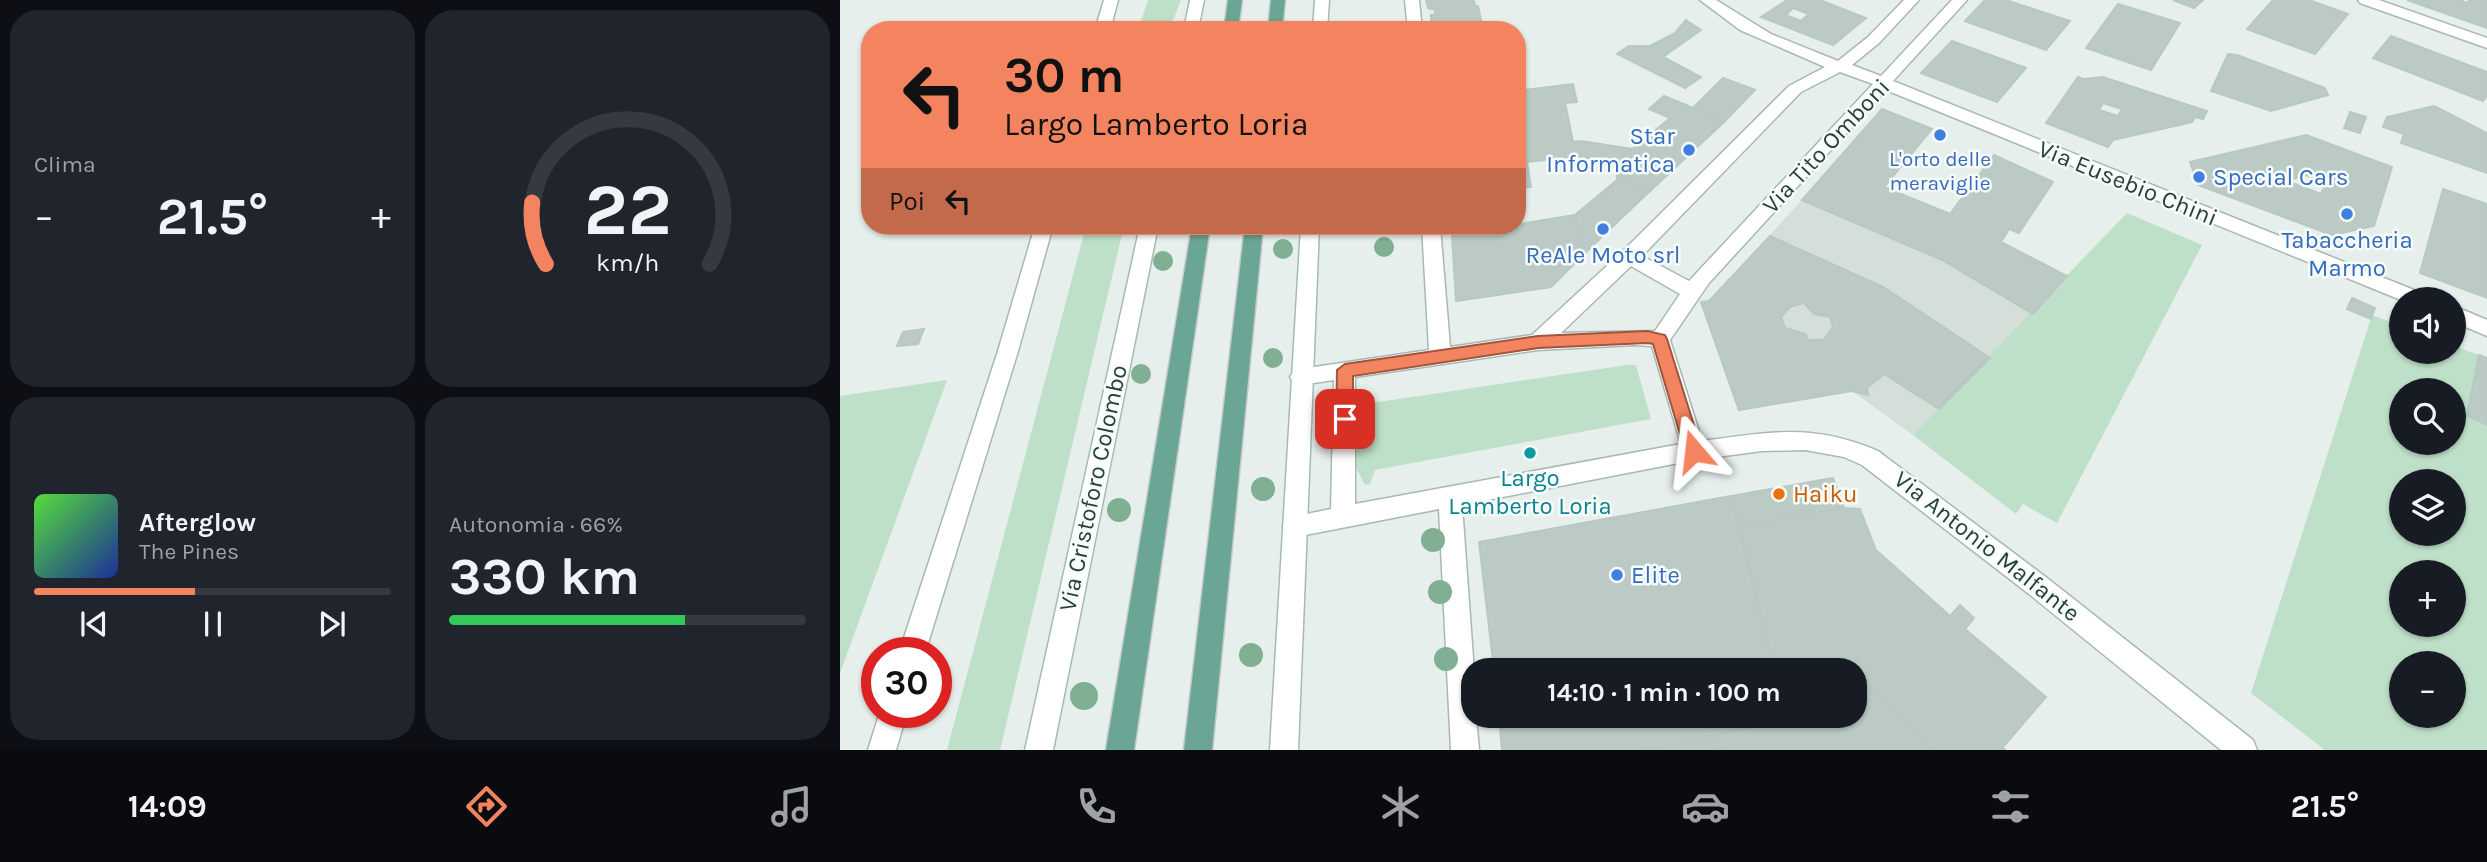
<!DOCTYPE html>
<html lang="it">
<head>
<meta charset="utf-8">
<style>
  :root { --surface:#171b24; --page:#20242c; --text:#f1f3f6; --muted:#9ea1a6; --line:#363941; --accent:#f4845f }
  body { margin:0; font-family:Karla,sans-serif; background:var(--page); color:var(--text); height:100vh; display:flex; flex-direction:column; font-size:26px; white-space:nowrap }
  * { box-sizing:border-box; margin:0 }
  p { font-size:23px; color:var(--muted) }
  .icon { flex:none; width:38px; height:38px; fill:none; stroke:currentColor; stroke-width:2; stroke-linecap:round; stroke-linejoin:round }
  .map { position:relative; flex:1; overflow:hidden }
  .details { display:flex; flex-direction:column; gap:10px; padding:10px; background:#0d0f14; width:840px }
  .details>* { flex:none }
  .top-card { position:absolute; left:21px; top:21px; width:665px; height:214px; border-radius:28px; box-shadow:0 2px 5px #0004; background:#f4845f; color:#111; overflow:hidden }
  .fabs { position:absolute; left:1549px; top:287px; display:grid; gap:14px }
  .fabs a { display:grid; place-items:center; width:77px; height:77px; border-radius:50%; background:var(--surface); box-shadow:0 2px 5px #0004; font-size:35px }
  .speed { position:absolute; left:21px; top:637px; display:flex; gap:14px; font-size:35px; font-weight:700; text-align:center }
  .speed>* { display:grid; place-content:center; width:91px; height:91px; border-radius:50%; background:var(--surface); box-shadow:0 2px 5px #0004; line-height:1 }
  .speed .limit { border:10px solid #d22; background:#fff; color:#111 }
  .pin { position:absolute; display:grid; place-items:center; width:60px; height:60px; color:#fff; margin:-30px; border-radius:14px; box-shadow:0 4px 10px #0006 }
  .me { position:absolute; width:77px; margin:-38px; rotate:343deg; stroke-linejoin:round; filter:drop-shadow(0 0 5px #0008) }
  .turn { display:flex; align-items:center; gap:24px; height:147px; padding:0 28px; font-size:32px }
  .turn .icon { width:91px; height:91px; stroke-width:2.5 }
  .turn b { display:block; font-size:49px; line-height:60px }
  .then { display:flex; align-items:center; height:66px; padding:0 28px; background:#0003; gap:14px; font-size:26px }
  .big { font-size:52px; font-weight:700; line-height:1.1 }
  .details .card { flex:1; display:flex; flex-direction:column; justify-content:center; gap:10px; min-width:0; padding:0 24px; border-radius:28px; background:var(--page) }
  .details .dial { align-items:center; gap:0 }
  .dial svg { height:182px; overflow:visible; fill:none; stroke:var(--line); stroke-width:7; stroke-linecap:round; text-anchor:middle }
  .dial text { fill:var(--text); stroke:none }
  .song { display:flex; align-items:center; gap:21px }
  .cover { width:84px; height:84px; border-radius:10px; background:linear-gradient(135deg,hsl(110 70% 55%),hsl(230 70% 35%)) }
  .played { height:7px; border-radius:4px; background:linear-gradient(90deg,var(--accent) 45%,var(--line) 45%) }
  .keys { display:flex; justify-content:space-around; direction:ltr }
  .heat { display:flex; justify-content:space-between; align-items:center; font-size:38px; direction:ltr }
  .charge { height:10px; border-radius:5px; background:linear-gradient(90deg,#34c759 66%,var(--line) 0) }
  .details .tiles { flex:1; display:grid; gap:10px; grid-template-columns:repeat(2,1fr) }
  .trip { position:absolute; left:621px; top:658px; width:406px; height:70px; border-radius:28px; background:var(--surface); box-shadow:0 2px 5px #0004; font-weight:700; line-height:70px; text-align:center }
  .tab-bar { display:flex; height:112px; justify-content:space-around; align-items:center; background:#090b0e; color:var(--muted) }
  .tab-bar .icon { width:49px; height:49px }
  .tab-bar .active { color:var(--accent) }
  .tab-bar b { font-size:32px; color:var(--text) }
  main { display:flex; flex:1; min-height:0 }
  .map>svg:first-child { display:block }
  .built { fill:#d4dfda }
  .green { fill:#bfe0c8; fill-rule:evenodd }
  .building { fill:#bbcac4; stroke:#b8c9c2; stroke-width:2; fill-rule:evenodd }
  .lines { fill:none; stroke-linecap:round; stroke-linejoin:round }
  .street-casing { stroke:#a8b8b2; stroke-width:3 }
  .secondary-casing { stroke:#a4bbb3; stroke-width:3 }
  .primary-casing { stroke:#c2cac8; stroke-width:3 }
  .street { fill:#fff; fill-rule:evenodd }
  .secondary { fill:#fff; fill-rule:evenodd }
  .primary { fill:#6aa596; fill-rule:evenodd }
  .tree { fill:#80af93 }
  .route { fill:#f4845f; stroke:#9f563e; stroke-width:2 }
  .shop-dot { fill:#3f7fe0; stroke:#f7fbf9; stroke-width:2.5 }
  .culture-dot { fill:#0f9aa8; stroke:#f7fbf9; stroke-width:2.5 }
  .food-dot { fill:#e8710a; stroke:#f7fbf9; stroke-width:2.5 }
  .labels { text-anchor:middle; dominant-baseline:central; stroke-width:5; stroke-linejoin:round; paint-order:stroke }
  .far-shop-label { font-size:21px; fill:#366cbe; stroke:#f7fbf9 }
  .shop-label { font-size:24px; fill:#366cbe; stroke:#f7fbf9; text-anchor:start }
  .street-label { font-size:24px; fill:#24423a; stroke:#f7fbf9 }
  .culture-label { font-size:24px; fill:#0d838f; stroke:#f7fbf9 }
  .food-label { font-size:24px; fill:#c56008; stroke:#f7fbf9; text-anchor:start }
</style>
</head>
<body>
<main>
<section class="details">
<div class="tiles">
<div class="card"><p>Clima</p>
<div class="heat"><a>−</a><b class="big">21.5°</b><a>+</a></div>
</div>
<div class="card dial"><svg viewBox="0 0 100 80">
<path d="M14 69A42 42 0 1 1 86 69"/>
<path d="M14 69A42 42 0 0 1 8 42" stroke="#f4845f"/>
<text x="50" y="56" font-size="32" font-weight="700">22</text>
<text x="50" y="72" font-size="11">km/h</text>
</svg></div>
<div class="card">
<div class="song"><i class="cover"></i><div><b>Afterglow</b><p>The Pines</p></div></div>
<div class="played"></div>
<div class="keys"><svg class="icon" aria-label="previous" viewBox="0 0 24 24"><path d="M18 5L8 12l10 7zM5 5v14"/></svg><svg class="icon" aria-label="pause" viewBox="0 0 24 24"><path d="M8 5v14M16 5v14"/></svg><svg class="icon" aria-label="next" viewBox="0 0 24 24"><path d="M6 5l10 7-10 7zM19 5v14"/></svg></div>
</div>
<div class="card"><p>Autonomia · 66%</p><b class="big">330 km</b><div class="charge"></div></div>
</div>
</section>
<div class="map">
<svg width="1647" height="750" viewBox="0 0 1647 750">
  <rect width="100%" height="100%" fill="#e6efeb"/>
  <polygon class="built" points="962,200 1102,260 1193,314 1073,435 1012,391 899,410 861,302 869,301"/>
  <g class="green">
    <polygon points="308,0 341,0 329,30 298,30"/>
    <polygon points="1287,213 1362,245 1217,523 1183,504 1176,514 1073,435"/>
    <polygon points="246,226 284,226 160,750 107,750"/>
    <path d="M1532,315l29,11v26h53v-6l25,9 -12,60 20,10v325h-162l-74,-57zM1561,390h53v53h-53zM1561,481h53v53h-53zM1561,572h53v53h-53zM1561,663h53v53h-53z"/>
    <polygon points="787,365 796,365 811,419 535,470 530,484 525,485 516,468 516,415 522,406 532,403"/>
    <polygon points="107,380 0,673 0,396"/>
  </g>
  <g class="building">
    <polygon points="586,0 634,0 635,6 638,6 643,30 591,30 591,15 595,15 595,10 588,8"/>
    <path d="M947,0h33l46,18 -33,27 -72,-28zM953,8l16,6 -8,7 -15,-6z"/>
    <polygon points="1145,0 1166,0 1230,21 1206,50 1125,21"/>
    <polygon points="1333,0 1363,0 1354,8"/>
    <polygon points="1433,0 1469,0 1508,14 1475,54 1407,29"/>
    <polygon points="1567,0 1619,0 1627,3 1629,0 1647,0 1647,28"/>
    <polygon points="1278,4 1340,23 1311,70 1246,48"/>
    <polygon points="846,20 861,30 823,57 861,77 845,88 777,54 789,46 810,46 835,33"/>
    <polygon points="1551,36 1647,72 1647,95 1643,101 1533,58"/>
    <polygon points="1112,41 1186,68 1157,102 1081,73"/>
    <polygon points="1388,54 1397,55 1485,88 1488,95 1431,111 1371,91"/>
    <path d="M1238,77l5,2 20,-2 104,34 -4,8 -8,-2 -3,5 -79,18 -5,7 -62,-24zM1263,103l19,6 -4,7 -19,-6z"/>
    <polygon points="883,78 915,90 885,121 853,108"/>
    <polygon points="733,84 737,102 725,103 733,142 741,141 792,149 776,163 736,156 687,162 691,187 677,189 677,91"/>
    <polygon points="824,96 885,121 810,191 777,180 776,163 830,118 809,109"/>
    <polygon points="1594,106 1647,133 1647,173 1561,143 1564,134 1543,127 1547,117"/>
    <polygon points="1042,109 1092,129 1044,187 1110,214 1154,155 1213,182 1179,233 1169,229 1161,242 1227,276 1193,314 1102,260 962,200"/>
    <polygon points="1510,112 1526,117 1520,133 1504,128"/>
    <path d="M1466,135l86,32 -18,59 -42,9 -134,-50 -8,-23zM1466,175l20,8 -5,11 -34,-13z"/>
    <polygon points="777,180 810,191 746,252 740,248 735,215"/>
    <polygon points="1603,189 1647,204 1647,298 1580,273"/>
    <polygon points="735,215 740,248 746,252 711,287 616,301 612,235"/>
    <path d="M930,236l113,51 107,71 -51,51 -55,-35 -17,14 1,7 -16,-4 -113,19 -38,-108 8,-1zM964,303l10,11 16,3 3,10 -10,13h-15l-2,-6 -21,-6 -4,-11 9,-10z"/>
    <polygon points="1512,298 1535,308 1531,319 1507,309"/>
    <polygon points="84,329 78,344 57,346 63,332"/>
    <polygon points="1639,355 1647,358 1647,425 1627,415"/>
    <polygon points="993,478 1004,508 900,527 891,496"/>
    <polygon points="891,496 934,670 654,670 639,542"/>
    <polygon points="1004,508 1020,509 1036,550 1110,616 1120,605 1134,618 1125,629 1206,697 1163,747 1165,750 1095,750 1015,674 1015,670 934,670 900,527"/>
    <polygon points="1015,674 1095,750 880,750 876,735 945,720 945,716 1015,716"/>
    <polygon points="659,716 945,716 945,720 807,750 662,750"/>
    <polygon points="876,735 880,750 807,750"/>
  </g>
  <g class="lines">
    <defs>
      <g id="street">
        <polygon points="264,0 278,0 270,30 255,30"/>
        <polygon points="565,0 579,0 582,30 568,30"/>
        <path d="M860,0h16l55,34 67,27 30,-24 36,-37h15l-40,43 -27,22 29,11 71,-76h15l-74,81 531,213 3,5 -26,1 -515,-210 -177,193 -39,57 32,101c69,-9 110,-18 176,10l169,127 206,162 4,10h-36l-192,-156 -167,-129 -18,-8 -39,-7 -43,1 -68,9 -232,45 12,167v44h2l3,34h-28l-12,-241 -144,28 -8,-3 -4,-8 4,-8 44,-9 3,-129 -33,5 -7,-2 -4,-6 4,-6 7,-2 128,-19 -7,-124h18l10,121 82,-12 90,-83 167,-166 36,-19 -85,-37zM1000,72l33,12 -184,197 -47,-25 159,-164zM791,266l49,28 -25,37 -94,2zM794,345l18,1 29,98 -326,60v-127l183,-27z"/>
        <polygon points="1518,0 1539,0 1647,38 1647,48 1520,3"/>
        <polygon points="195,226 213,226 178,351 85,653 59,653 158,351"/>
        <polygon points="1614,306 1647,320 1647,336 1614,322"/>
        <polygon points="40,712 67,712 56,750 28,750"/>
      </g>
      <g id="secondary">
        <polygon points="350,0 364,0 358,30 344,30"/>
        <polygon points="475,0 489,0 487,30 473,30"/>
        <polygon points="300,226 318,226 213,750 185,750"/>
        <polygon points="461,226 479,226 458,750 430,750"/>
      </g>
      <g id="primary">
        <polygon points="388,0 402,0 398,30 384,30"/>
        <polygon points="431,0 445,0 442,30 428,30"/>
        <polygon points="352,226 370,226 294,750 266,750"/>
        <polygon points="405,226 423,226 372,750 344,750"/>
      </g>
    </defs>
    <use href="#street" class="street-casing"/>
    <use href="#secondary" class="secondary-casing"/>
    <use href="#primary" class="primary-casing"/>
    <use href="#street" class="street"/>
    <use href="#secondary" class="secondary"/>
    <use href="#primary" class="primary"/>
  </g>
  <g class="tree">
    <circle cx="544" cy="247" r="10"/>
    <circle cx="443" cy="249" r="10"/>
    <circle cx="323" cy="261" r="10"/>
    <circle cx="433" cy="358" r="10"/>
    <circle cx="301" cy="374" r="10"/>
    <circle cx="423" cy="489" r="12"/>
    <circle cx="279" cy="510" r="12"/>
    <circle cx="593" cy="540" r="12"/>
    <circle cx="600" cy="592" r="12"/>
    <circle cx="411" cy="655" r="12"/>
    <circle cx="606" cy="659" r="12"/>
    <circle cx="244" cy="696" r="14"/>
  </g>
  <polygon class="route" points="807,331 825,335 827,339 862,451 860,456 854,459 848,456 845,451 813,344 807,343 698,348 513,376 513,419 510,424 499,424 496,419 497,370 505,364 698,336"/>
  <g class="shop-dot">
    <circle cx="1100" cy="135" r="7"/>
    <circle cx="849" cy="150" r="7"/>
    <circle cx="1359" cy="177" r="7"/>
    <circle cx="1507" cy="214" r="7"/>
    <circle cx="763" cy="229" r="7"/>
    <circle cx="777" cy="575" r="7"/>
  </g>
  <circle class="culture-dot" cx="690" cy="453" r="7"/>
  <circle class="food-dot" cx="939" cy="494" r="7"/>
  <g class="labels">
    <g class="far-shop-label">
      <text x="1100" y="159">L'orto delle<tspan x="1100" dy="24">meraviglie</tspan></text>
    </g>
    <g class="shop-label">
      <text x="835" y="136" text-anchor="end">Star<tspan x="835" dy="28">Informatica</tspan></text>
      <text x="1373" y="177">Special Cars</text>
      <text x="1507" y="240" text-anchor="middle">Tabaccheria<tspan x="1507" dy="28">Marmo</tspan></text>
      <text x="763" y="255" text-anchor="middle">ReAle Moto srl</text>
      <text x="791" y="575">Elite</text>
    </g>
    <g class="street-label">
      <text transform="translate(986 146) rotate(-47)">Via Tito Omboni</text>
      <text transform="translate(1288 183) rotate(22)">Via Eusebio Chini</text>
      <text transform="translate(253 488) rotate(-78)">Via Cristoforo Colombo</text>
      <text transform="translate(1147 546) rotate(38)">Via Antonio Malfante</text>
    </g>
    <g class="culture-label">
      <text x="690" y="478">Largo<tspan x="690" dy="28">Lamberto Loria</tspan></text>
    </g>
    <g class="food-label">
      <text x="953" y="494">Haiku</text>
    </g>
  </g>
</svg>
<div class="fabs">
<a><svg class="icon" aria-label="sound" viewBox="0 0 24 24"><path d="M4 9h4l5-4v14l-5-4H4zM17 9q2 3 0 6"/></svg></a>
<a><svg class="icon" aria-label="search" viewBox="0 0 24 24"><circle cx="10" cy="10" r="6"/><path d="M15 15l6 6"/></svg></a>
<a><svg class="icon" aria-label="layers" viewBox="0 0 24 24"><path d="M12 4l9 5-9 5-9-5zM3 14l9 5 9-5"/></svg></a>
<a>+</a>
<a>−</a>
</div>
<div class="speed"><div class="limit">30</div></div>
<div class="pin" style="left:505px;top:419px;background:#d93025"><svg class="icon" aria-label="arrive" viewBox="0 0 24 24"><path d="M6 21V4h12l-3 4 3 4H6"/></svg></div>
<svg class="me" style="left:854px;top:451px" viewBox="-20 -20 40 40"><path d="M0-17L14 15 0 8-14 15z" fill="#f4845f" stroke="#fff" stroke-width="4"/></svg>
<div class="trip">14:10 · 1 min · 100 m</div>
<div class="top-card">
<div class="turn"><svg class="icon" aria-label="left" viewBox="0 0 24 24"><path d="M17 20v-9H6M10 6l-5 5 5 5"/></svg><div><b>30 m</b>Largo Lamberto Loria</div></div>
<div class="then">Poi<svg class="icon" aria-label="left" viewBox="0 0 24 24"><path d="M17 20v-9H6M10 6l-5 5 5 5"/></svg></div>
</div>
</div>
</main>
<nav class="tab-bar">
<b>14:09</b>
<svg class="icon active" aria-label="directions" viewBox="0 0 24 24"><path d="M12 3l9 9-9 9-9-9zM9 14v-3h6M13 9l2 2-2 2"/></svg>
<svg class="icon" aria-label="music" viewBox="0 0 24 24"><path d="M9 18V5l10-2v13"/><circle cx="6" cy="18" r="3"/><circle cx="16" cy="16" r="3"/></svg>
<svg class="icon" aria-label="phone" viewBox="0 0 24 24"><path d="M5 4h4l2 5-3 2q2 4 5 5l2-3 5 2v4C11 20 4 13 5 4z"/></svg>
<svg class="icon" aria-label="climate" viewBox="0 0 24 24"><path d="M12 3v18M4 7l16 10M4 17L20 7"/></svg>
<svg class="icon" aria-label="car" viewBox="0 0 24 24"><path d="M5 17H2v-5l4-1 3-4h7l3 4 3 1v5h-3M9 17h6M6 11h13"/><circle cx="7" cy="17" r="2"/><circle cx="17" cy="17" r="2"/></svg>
<svg class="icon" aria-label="filters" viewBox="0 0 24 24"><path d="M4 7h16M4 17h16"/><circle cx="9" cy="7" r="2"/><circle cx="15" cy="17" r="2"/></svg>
<b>21.5°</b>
</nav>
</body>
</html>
